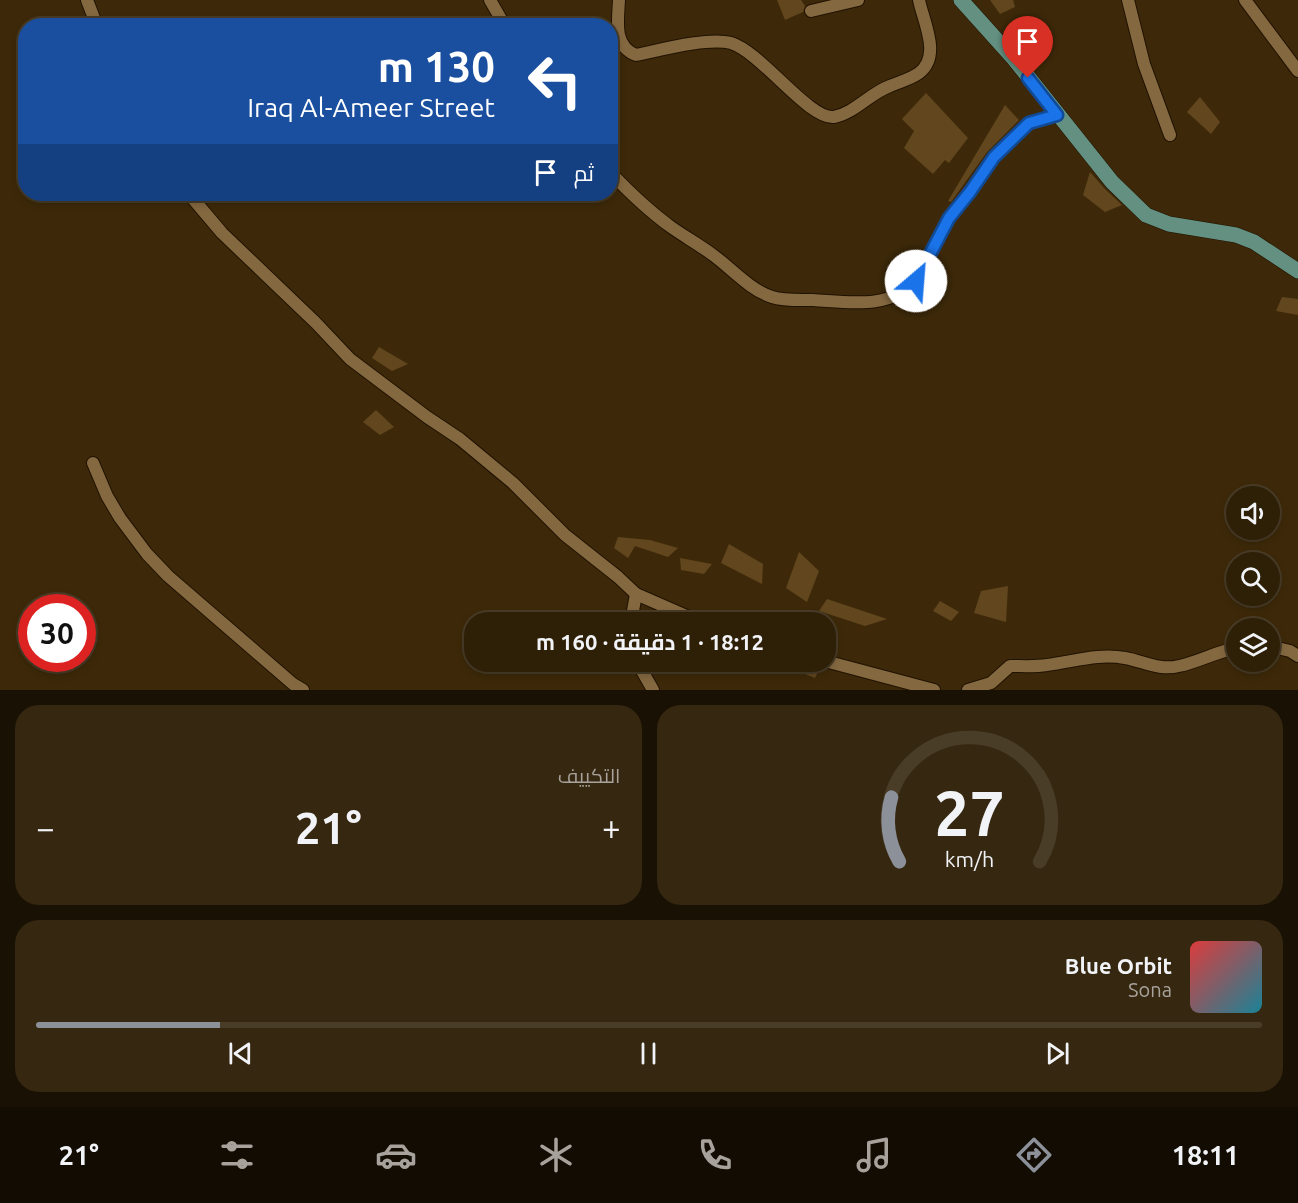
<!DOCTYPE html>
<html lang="ar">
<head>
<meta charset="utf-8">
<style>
  :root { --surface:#2e1f07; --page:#362711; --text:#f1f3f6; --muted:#a7a29b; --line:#493d28; --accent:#8c9099 }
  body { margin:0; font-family:Ubuntu,Cairo,sans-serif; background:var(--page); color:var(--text); direction:rtl; height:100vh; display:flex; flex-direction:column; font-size:22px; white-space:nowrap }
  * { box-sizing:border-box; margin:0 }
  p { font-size:20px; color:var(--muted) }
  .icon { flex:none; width:33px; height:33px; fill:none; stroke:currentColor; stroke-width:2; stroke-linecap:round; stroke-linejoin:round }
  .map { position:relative; height:690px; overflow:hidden; direction:ltr }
  .side { display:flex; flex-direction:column; gap:15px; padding:15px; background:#191104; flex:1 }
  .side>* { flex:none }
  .hud { position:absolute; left:18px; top:18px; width:600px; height:183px; border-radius:24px; box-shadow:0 3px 9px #0003,0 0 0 2px var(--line); direction:rtl; background:#1a4fa0; color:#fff; overflow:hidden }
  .tools { position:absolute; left:1226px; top:486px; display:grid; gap:12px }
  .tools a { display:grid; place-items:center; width:54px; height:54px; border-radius:50%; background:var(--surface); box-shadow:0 3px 9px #0003,0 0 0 2px var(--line); font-size:30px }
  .speed { position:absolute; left:18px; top:594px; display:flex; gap:12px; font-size:30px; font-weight:700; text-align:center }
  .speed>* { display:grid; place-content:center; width:78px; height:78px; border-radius:50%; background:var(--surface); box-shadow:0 3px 9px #0003,0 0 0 2px var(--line); line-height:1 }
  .speed .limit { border:9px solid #d22; background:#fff; color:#111 }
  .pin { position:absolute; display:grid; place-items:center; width:51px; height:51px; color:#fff; margin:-62px -26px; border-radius:50% 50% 50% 0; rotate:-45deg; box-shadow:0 0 6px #0007 }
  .pin .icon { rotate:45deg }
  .me { position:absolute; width:66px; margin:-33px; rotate:27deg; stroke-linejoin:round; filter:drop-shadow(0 0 4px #0008) }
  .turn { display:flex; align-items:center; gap:21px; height:126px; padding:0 24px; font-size:27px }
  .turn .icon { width:78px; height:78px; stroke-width:2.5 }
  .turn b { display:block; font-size:42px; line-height:51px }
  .then { display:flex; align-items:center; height:57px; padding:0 24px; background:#0003; gap:12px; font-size:22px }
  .big { font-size:45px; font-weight:700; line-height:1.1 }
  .side .tile { flex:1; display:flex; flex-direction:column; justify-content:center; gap:9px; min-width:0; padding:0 21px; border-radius:24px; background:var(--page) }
  .side .dial { align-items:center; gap:0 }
  .dial svg { height:156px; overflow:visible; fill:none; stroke:var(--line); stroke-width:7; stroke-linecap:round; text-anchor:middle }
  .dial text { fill:var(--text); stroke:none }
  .song { display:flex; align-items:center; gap:18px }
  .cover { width:72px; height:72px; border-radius:9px; background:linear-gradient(135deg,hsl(0 70% 55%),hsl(190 70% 35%)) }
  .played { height:6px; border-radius:3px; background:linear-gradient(90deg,var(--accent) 15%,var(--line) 15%) }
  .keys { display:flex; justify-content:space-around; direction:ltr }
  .heat { display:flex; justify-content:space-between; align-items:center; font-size:33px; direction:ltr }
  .side .tiles { flex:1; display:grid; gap:15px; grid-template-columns:1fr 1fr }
  .tile:last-child { grid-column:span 2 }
  .trip { position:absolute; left:464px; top:612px; width:372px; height:60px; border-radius:24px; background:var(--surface); box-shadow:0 3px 9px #0003,0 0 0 2px var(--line); font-weight:700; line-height:60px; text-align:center; direction:rtl }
  .tab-bar { display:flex; height:96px; justify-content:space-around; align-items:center; background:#120c03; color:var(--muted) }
  .tab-bar .icon { width:42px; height:42px }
  .tab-bar .selected { color:var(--accent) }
  .tab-bar b { font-size:27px; color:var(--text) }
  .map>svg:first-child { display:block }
  .building { fill:#61461e }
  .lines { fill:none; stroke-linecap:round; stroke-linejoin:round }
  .minor-casing { stroke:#201201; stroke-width:14 }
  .major-casing { stroke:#201201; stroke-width:16 }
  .minor { stroke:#846840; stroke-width:12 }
  .major { stroke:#639080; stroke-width:15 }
  .route-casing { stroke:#114b97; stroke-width:15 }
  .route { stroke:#1a73e8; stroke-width:10 }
</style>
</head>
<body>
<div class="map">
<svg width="1298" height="690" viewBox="0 0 1298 690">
  <rect width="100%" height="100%" fill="#3d2909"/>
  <g class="building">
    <polygon points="777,0 801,0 805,6 803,12 785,20"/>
    <polygon points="990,0 1013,0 1015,7 1000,14"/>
    <polygon points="926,93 968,138 949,163 945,160 933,174 904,148 914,131 902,119"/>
    <polygon points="1200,97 1220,122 1211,134 1187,112"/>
    <polygon points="1005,105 1019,120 987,152 951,202 948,201"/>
    <polygon points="1090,172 1105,189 1122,205 1105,212 1083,195"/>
    <polygon points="1282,297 1298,299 1298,315 1276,311"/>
    <polygon points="379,347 408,364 392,371 372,358"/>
    <polygon points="376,410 394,427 380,435 363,422"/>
    <polygon points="618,537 650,540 678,548 668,557 635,546 628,558 614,548"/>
    <polygon points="729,544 763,564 762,584 721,563"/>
    <polygon points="799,552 819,571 807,602 786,588"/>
    <polygon points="680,558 712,564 704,574 681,570"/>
    <polygon points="1008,586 1006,622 974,613 981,591"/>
    <polygon points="827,599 887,619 865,626 819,611"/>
    <polygon points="940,601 959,612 951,621 933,611"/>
    <polygon points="802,662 817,662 820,667 815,678 798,671"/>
  </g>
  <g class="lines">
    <defs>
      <g id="minor">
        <polyline points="87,0 97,26"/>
        <polyline points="490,0 505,26"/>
        <path d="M619,0c-1,21 -6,46 17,55 24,-5 72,-18 95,-12 30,9 78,77 103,74 21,-4 36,-24 56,-31 9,-4 21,-7 29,-13 23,-17 4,-52 0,-73"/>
        <polyline points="1128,0 1144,64 1170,135"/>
        <polyline points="1245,0 1298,71"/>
        <polyline points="811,11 858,0"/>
        <path d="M610,172c19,20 39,39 61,55 14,10 29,18 42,28 18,13 37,35 59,42 12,4 28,3 41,3 35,2 76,10 103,-19l33,-63 21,-26 24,-35 35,-34 28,-8"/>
        <polyline points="189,194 222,233 316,323 350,359 427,417 460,439 513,483 565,535 618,577 636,594 700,622"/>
        <polyline points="93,463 107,496 120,518 147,554 168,576 293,684 303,690"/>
        <polyline points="631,622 636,594"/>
        <polyline points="1269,646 1290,651 1298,656"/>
        <polyline points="825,661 934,690"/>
        <polyline points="637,662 653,690"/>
        <path d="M968,690l23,-7 19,-17c12,0 25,1 37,-1 26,-3 51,-12 78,-7 18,3 34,13 54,8 19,-4 37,-14 57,-18"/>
      </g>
      <polyline id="major" points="961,0 1014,59 1112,182 1146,215 1169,224 1236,235 1254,242 1298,271"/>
    </defs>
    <use href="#minor" class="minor-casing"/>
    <use href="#major" class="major-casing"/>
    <use href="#minor" class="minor"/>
    <use href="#major" class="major"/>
  </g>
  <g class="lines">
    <defs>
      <polyline id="route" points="916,281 949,218 970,192 994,157 1029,123 1057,115 1028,78"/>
    </defs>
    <use href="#route" class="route-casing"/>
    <use href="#route" class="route"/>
  </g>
</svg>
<div class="tools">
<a><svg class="icon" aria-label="sound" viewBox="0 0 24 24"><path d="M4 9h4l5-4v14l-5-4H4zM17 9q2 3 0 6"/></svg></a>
<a><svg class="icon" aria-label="search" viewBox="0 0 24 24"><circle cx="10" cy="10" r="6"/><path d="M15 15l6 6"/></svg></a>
<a><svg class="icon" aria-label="layers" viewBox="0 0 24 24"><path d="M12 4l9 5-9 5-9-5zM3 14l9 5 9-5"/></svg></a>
</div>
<div class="speed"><div class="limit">30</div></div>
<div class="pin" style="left:1028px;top:78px;background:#d93025"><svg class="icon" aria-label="arrive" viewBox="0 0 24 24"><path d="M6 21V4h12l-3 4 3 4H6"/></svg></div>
<svg class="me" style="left:916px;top:281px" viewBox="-20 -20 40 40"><circle r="19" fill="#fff"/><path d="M0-13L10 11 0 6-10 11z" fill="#1a73e8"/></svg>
<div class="trip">18:12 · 1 دقيقة · 160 m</div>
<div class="hud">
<div class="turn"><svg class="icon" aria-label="left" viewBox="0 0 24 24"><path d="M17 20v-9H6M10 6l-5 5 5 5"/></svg><div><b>130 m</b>Iraq Al-Ameer Street</div></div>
<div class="then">ثم<svg class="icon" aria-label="arrive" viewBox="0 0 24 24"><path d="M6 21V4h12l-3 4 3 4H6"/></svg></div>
</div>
</div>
<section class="side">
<div class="tiles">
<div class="tile dial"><svg viewBox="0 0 100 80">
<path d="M14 69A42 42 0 1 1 86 69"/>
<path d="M14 69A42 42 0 0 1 10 36" stroke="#8c9099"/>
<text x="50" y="56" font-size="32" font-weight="700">27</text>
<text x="50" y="72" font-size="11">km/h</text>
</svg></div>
<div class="tile"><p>التكييف</p>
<div class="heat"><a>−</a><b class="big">21°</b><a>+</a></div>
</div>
<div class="tile">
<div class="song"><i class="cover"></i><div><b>Blue Orbit</b><p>Sona</p></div></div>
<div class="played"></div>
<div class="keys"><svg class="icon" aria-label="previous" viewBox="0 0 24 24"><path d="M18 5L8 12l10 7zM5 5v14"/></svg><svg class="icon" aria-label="pause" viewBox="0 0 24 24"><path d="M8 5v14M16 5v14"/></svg><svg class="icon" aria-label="next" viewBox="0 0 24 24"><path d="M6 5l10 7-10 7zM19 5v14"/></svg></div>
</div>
</div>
</section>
<nav class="tab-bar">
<b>18:11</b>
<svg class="icon selected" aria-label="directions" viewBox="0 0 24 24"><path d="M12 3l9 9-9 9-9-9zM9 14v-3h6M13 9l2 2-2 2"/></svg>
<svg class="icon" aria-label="music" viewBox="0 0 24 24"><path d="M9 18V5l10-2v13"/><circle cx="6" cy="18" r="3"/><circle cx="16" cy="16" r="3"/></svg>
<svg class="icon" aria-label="phone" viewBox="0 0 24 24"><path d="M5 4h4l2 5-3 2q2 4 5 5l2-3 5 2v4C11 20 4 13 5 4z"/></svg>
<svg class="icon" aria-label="climate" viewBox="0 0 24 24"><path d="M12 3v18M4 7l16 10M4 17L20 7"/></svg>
<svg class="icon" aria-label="car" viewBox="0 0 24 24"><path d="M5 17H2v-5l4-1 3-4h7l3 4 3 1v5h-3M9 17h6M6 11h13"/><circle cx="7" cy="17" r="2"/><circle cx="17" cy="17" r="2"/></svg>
<svg class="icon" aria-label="filters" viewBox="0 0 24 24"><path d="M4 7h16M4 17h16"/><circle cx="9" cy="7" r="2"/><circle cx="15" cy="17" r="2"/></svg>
<b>21°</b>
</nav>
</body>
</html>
